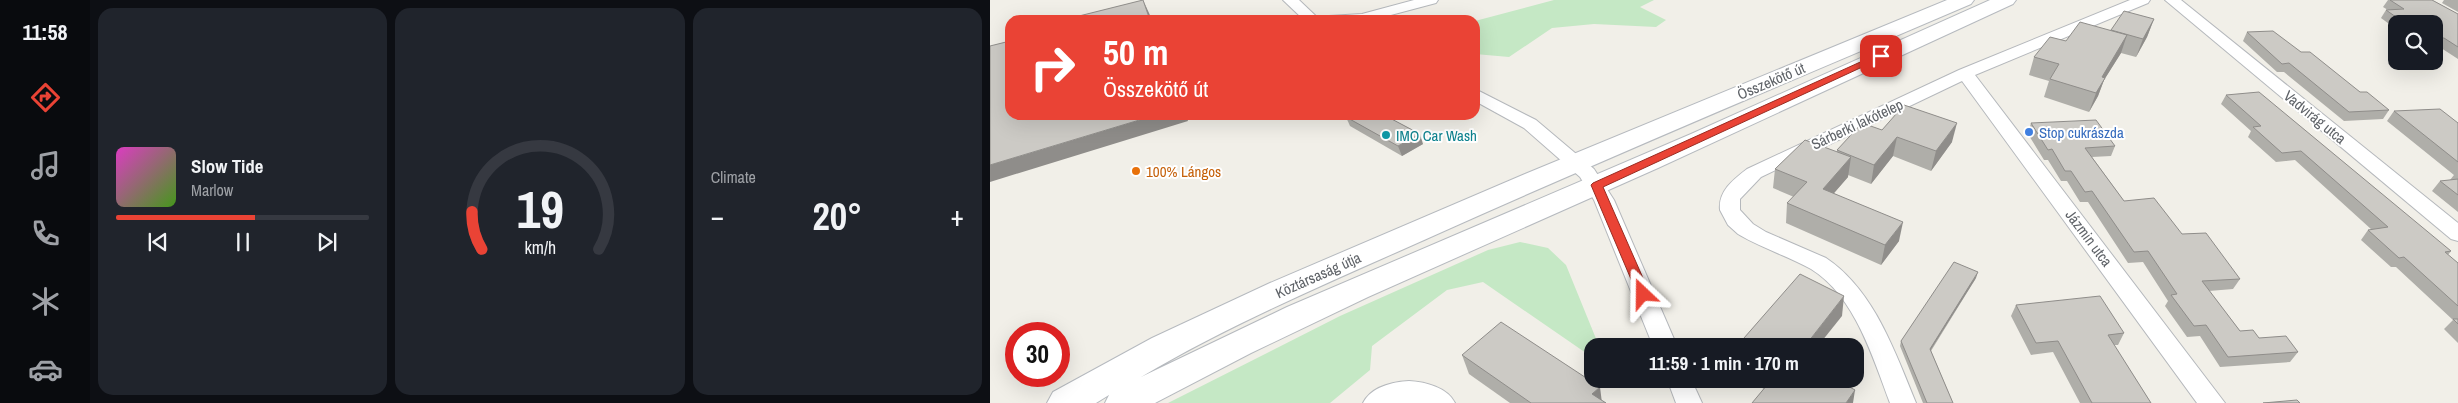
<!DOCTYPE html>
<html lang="en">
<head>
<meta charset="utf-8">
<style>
  :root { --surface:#171b24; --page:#20242c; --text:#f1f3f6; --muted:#9ea1a6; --line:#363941; --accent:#ea4335 }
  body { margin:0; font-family:"Archivo Narrow",sans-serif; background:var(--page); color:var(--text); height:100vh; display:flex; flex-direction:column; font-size:19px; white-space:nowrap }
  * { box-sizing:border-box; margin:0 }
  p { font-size:16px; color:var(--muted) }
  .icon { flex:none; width:28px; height:28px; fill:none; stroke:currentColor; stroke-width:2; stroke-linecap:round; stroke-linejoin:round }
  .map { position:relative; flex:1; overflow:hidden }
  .details { display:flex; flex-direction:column; gap:8px; padding:8px; background:#0d0f14; width:900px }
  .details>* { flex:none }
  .banner { position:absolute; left:15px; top:15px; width:475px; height:105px; border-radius:15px; box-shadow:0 5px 20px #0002; background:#ea4335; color:#fff; overflow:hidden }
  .controls { position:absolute; left:1398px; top:15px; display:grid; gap:10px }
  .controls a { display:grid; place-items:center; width:55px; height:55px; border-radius:10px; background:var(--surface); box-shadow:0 5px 20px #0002; font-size:25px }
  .speed { position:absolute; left:15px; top:322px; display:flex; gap:10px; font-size:25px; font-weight:700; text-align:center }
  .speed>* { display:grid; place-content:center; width:65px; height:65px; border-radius:50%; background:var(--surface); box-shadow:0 5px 20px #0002; line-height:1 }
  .speed .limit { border:8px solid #d22; background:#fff; color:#111 }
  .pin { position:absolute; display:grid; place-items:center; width:42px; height:42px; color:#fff; margin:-21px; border-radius:10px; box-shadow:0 2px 8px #0006 }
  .me { position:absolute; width:55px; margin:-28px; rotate:337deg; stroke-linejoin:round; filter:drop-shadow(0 0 4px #0008) }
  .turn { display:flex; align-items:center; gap:18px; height:105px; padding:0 15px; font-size:22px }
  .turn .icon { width:65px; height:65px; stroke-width:2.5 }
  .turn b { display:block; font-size:35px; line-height:42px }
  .big { font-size:38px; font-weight:700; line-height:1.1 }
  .details .widget { flex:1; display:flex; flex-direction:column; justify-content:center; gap:8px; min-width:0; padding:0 18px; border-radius:15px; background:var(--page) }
  .details .dial { align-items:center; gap:0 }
  .dial svg { height:130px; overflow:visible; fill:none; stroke:var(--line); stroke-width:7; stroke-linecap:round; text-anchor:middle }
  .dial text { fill:var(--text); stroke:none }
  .song { display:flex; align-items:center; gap:15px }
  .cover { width:60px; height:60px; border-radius:8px; background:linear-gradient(135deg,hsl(310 70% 55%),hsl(100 70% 35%)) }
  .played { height:5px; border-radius:2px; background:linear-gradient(90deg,var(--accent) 55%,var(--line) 55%) }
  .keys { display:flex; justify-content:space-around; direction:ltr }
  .heat { display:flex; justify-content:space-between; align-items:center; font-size:28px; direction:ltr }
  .details .tiles { flex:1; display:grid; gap:8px; grid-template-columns:repeat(3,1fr) }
  .trip { position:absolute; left:594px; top:338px; width:280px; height:50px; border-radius:15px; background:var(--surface); box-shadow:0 5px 20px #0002; font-weight:700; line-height:50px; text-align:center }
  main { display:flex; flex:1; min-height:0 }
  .menu { display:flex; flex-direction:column; width:90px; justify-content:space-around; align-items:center; background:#090b0e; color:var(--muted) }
  .menu .icon { width:35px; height:35px }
  .menu .active { color:var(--accent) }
  .menu b { font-size:22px; color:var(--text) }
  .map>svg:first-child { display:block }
  .green { fill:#c5e8c5 }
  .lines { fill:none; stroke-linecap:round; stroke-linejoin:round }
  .street-casing { stroke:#b5b8bc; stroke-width:2 }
  .secondary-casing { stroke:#b6babf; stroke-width:2 }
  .street { fill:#fff; fill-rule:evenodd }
  .secondary { fill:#fff; fill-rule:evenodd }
  .wall { fill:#afaea9 }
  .shaded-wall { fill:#8f8d8a }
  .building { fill:#cccac5; stroke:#8f8d8a }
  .route { fill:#ea4335; stroke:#982c22 }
  .shop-dot { fill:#3f7fe0; stroke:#fff; stroke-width:2 }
  .culture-dot { fill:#0f9aa8; stroke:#fff; stroke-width:2 }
  .food-dot { fill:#e8710a; stroke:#fff; stroke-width:2 }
  .labels { text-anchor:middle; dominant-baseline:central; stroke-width:4; stroke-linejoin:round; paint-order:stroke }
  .street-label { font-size:15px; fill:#5f6368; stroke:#fff }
  .shop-label { font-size:15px; fill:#366cbe; stroke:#fff; text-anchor:start }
  .culture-label { font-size:15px; fill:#0d838f; stroke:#fff; text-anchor:start }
  .food-label { font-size:15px; fill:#c56008; stroke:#fff; text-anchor:start }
</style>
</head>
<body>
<main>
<nav class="menu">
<b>11:58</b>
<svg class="icon active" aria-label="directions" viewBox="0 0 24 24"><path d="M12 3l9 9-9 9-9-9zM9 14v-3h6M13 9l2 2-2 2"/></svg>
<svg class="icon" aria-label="music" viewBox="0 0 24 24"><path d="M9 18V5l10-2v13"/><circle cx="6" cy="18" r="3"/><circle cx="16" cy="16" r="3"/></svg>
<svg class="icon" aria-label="phone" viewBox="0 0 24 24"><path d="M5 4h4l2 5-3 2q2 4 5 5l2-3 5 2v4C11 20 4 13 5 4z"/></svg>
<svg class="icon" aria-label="climate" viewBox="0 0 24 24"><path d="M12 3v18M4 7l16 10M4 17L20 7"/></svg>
<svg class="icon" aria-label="car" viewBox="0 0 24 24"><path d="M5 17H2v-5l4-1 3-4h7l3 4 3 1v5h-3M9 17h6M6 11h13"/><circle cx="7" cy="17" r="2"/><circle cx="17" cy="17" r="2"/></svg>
</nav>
<section class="details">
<div class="tiles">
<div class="widget">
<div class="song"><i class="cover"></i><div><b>Slow Tide</b><p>Marlow</p></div></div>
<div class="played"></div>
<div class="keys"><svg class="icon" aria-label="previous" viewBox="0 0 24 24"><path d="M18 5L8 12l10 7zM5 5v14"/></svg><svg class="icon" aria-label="pause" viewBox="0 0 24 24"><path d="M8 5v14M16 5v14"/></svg><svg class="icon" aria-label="next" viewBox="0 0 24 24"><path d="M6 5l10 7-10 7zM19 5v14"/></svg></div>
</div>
<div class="widget dial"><svg viewBox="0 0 100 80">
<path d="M14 69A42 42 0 1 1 86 69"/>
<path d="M14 69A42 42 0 0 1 8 46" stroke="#ea4335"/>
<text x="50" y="56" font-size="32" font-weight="700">19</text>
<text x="50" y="72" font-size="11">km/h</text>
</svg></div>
<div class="widget"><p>Climate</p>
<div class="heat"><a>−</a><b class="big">20°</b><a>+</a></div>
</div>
</div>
</section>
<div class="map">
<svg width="1468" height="403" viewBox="0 0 1468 403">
  <rect width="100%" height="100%" fill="#f1efe8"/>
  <g class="green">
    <polygon points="564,0 664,0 650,7 676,20 666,27 604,24 562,28 519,57 485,54 485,21"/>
    <polygon points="530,242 558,248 576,265 609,346 602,346 602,349 596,353 493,282 457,290 382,346 380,370 340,403 178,403 350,316 498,250"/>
  </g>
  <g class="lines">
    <defs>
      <g id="street">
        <polygon points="293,0 309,0 330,20 314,20"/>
        <polygon points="424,0 448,0 446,3 382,20 332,20 339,16 372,14"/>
        <path d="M1140,0h20l-2,3 -173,72 250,328h-28l-235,-322 -201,96 -21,22v11l13,14 13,8 60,26c48,32 69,94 90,145h-26c-17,-45 -35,-107 -79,-134 -23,-13 -50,-21 -73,-35l-10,-9 -8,-15c-2,-19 14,-31 27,-41l212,-99z"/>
        <polygon points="1175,0 1191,0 1468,223 1468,241 1461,239"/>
        <polygon points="485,89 546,120 604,169 624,200 687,346 663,346 604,200 590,177 534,128 485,101"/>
        <polygon points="677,379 701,379 712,403 686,403"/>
        <path d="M419,381c16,1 38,6 46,22h-92c8,-16 29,-21 46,-22z"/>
      </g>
      <path id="secondary" d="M957,0h27l-3,4c-180,77 -360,152 -538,232 -98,44 -199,86 -292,141l146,-70 404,-173 299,-134h26l-3,4 -355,164 -290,129 -117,56 -96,50h-50l4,-8 -13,8h-49l6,-11 99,-54 118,-55 255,-109z"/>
    </defs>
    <use href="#street" class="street-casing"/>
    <use href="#secondary" class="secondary-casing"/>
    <use href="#street" class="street"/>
    <use href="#secondary" class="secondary"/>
  </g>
  <g class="wall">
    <polygon points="1398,0 1442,0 1468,14 1468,59 1448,46 1444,46 1444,24 1406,24 1406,29 1391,18 1396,10 1398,10 1393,7"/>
    <polygon points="1454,0 1468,0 1468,12 1452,3"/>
    <polygon points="1164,19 1157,37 1146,57 1131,53 1114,80 1108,96 1099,112 1054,97 1059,81 1039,75 1044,57 1076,41"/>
    <polygon points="1257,32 1311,52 1370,92 1399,110 1393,119 1354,121 1294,72 1287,72 1253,41"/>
    <polygon points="1236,95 1461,251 1458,255 1468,263 1468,343 1454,329 1463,320 1406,267 1401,267 1371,240 1378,230 1382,230 1305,160 1286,162 1258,137 1261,131 1231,104"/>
    <polygon points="1404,111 1468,123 1468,212 1442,191 1450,181 1460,180 1464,175 1397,121"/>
    <polygon points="356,117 433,144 412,156 360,126"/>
    <polygon points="1041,123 1125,146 1121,156 1102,157 1134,201 1192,234 1250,279 1243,289 1219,291 1250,331 1308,352 1300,362 1230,367 1210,336 1197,337 1175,306 1178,301 1153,262 1138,263 1098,202 1090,202 1077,181 1071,181 1058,160 1054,160 1038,134"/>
    <polygon points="892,130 962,142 941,171 903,156 881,184 858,175 858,177 844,193 909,241 891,265 796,223 797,203 804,197 783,188 785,169 847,152 847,150"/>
    <polygon points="986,278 941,351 963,403 933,403 910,346 911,341"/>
    <polygon points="1026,305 1134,333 1128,345 1124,345 1161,403 1090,403 1063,352 1041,355 1021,316"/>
    <polygon points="472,355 612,401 616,403 520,403 479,374"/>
    <polygon points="756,379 845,379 774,389"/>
  </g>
  <g class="shaded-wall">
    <polygon points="153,0 159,13 162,20 160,20"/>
    <polygon points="1164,19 1157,37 1146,57 1153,39"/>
    <polygon points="1137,35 1131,53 1114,80 1108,96 1099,112 1112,77"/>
    <polygon points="166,115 196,115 198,121 0,182 0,165"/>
    <polygon points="967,123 962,142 941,171 946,151"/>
    <polygon points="430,134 433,144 412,156 408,146"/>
    <polygon points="907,137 903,156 881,184 884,165"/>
    <polygon points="861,157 858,177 831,208 833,189"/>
    <polygon points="913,222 909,241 891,265 895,245"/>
    <polygon points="988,272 986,278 938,354 940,349"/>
    <polygon points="854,296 852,316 828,346 815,346"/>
    <polygon points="610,387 612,403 602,394"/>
    <polygon points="865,390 863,403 856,403"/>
  </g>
  <g class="building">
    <polygon points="153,0 160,20 73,20"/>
    <polygon points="1400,0 1442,0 1468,14 1468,47 1454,38 1444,38 1444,24 1416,24 1396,10 1414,9"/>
    <polygon points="1134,11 1164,19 1153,39 1121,30"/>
    <polygon points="1090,22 1137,35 1112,77 1115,78 1106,93 1060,79 1069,64 1044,57 1060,37 1076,41"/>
    <polygon points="1283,31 1311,52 1320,52 1370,92 1377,92 1399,110 1359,112 1299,63 1292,64 1257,32"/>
    <polygon points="20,41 20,115 166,115 0,165 0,46"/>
    <polygon points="1269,92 1461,251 1455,252 1468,263 1468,306 1414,257 1409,258 1378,230 1398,227 1311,151 1292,153 1263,127 1271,126 1236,95"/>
    <polygon points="914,105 967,123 946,151 907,137 884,165 847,150 872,123 892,130"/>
    <polygon points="1450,109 1468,123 1468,162 1404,111"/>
    <polygon points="359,115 394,115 430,134 408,146 356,117"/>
    <polygon points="1106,120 1125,146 1095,148 1134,201 1164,198 1192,234 1216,233 1250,279 1212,281 1250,331 1263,330 1269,338 1296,336 1308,352 1238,357 1216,325 1204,326 1181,295 1187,294 1158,251 1144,252 1102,191 1095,192 1081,171 1075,171 1062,149 1058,150 1041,123"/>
    <polygon points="815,140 861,157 833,189 913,222 895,245 797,203 817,182 785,169"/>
    <polygon points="1468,179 1468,195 1450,181"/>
    <polygon points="964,262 988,272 940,349 963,403 937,403 911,341"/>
    <polygon points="810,274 854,296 815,346 747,346"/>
    <polygon points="1110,296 1134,333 1118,335 1161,403 1102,403 1068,341 1046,343 1026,305"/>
    <polygon points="1463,319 1468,319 1468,324"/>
    <polygon points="511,322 610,387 602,394 616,403 541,403 472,355"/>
    <polygon points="782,379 845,379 865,390 856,403 762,403"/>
    <polygon points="1307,400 1310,403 1273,403"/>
  </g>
  <polygon class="route" points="888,54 896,56 613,187 660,294 653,299 649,298 601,185 603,183"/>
  <circle class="shop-dot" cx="1039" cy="132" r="5"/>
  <circle class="culture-dot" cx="396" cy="135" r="5"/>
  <circle class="food-dot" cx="146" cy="171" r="5"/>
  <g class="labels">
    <g class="street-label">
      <text transform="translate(781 81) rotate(-23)">Összekötő út</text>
      <text transform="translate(1325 117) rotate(39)">Vadvirág utca</text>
      <text transform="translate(867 124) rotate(-25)">Sárberki lakótelep</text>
      <text transform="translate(1099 238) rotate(53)">Jázmin utca</text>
      <text transform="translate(328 275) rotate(-24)">Köztársaság útja</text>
    </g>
    <g class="shop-label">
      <text x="1049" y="132">Stop cukrászda</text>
    </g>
    <g class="culture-label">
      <text x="406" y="135">IMO Car Wash</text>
    </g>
    <g class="food-label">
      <text x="156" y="171">100% Lángos</text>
    </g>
  </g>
</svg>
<div class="controls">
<a><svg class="icon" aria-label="search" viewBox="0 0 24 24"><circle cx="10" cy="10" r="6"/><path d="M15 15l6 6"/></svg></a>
</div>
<div class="speed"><div class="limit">30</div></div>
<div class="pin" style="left:891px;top:56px;background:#d93025"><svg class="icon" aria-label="arrive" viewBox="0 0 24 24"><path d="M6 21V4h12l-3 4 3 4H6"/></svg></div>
<svg class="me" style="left:653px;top:294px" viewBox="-20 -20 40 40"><path d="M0-17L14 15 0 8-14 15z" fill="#ea4335" stroke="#fff" stroke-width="4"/></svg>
<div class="trip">11:59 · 1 min · 170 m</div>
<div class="banner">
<div class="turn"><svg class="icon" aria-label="right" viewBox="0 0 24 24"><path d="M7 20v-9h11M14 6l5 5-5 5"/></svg><div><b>50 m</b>Összekötő út</div></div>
</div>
</div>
</main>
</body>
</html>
